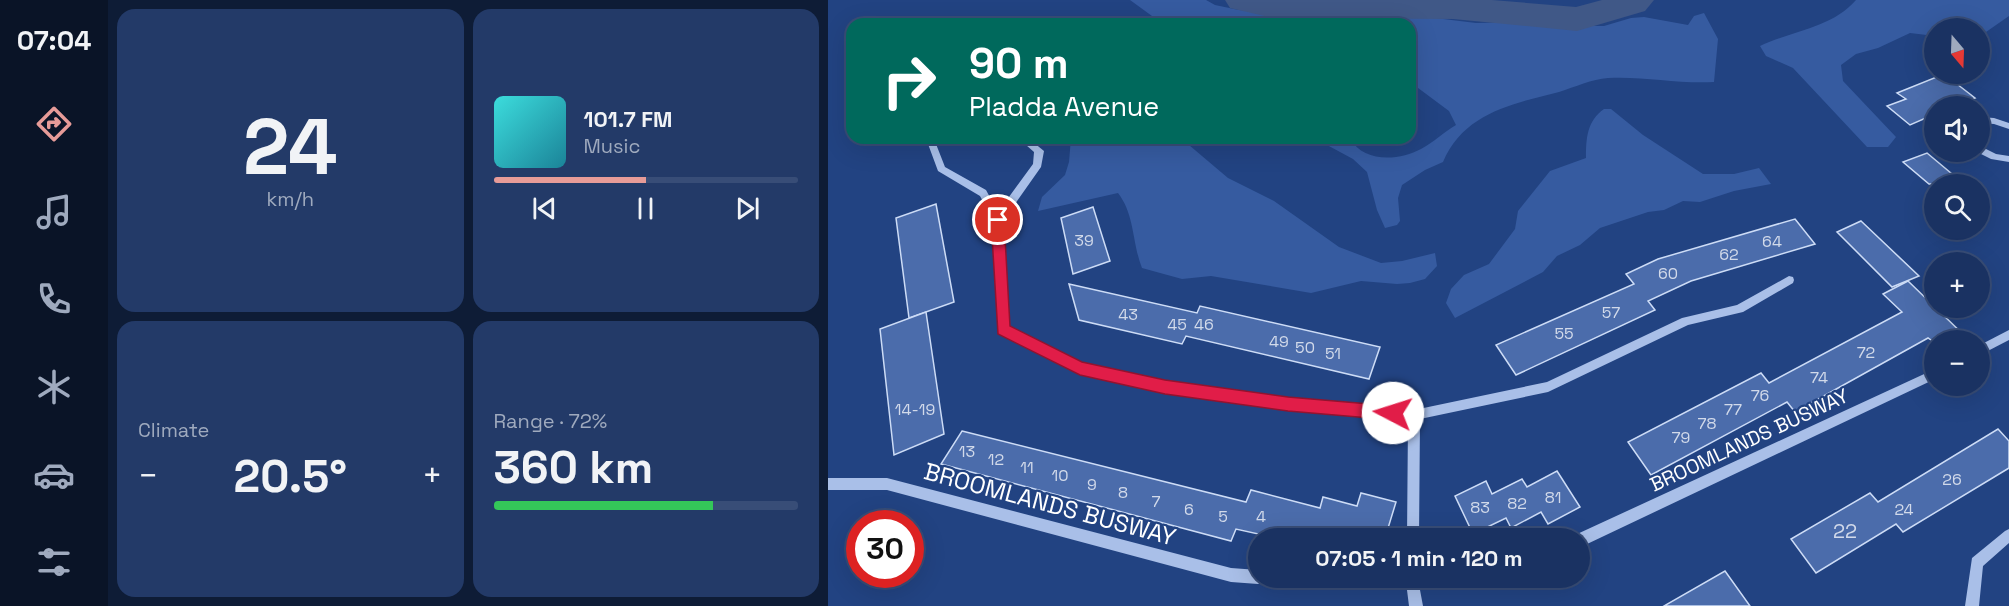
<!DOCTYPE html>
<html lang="en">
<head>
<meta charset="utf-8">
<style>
  :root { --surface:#1a3262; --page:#233a68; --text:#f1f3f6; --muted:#9faabe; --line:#384d77; --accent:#e69b98 }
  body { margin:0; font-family:"Space Grotesk",sans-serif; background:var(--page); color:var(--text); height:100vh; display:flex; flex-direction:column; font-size:22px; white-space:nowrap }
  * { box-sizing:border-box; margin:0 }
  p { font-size:20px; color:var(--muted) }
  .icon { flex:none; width:33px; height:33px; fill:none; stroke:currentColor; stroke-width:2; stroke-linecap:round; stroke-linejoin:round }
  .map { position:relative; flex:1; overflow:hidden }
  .side { display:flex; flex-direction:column; gap:9px; padding:9px; background:#0e1c36; width:720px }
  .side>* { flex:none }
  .top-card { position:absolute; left:18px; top:18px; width:570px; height:126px; border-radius:18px; box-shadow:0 6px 24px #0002,0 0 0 2px var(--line); background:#00695c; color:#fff; overflow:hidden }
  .needle { width:39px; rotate:161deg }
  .tools { position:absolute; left:1096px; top:18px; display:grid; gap:12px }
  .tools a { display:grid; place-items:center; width:66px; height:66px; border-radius:50%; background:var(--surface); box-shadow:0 6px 24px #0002,0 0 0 2px var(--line); font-size:30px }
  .speed { position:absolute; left:18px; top:510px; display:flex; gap:12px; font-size:30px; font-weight:700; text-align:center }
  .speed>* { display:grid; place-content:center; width:78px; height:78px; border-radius:50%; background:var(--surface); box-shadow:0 6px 24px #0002,0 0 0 2px var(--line); line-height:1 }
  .speed .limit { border:9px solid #d22; background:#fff; color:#111 }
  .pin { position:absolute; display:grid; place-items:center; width:51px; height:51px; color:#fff; margin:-26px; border:3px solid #fff; border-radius:50%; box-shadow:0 2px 6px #0007 }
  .me { position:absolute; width:66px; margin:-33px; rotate:275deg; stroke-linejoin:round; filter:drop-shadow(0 0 4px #0008) }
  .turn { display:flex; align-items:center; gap:21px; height:126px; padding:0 24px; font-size:27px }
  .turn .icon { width:78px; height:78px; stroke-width:2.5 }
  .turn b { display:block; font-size:42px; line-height:51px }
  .big { font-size:45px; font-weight:800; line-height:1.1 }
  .side .widget { flex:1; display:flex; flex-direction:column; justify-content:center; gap:9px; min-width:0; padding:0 21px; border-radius:18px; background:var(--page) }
  .side .dial { align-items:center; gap:0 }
  .dial b { font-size:78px; line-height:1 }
  .song { display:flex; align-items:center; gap:18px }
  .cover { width:72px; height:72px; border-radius:9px; background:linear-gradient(135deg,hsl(180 70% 55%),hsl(190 70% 35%)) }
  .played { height:6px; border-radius:3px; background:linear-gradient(90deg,var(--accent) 50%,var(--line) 50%) }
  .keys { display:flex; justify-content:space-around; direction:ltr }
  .heat { display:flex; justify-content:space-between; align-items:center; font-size:33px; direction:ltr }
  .charge { height:9px; border-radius:4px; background:linear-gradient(90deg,#34c759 72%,var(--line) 0) }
  .side .tiles { flex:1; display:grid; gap:9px; grid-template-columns:repeat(2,1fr) }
  .trip { position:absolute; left:420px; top:528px; width:342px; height:60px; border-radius:30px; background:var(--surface); box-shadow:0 6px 24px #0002,0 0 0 2px var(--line); font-weight:800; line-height:60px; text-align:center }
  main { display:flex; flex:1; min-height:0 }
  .dock { display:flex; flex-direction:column; width:108px; justify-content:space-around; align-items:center; background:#0a1427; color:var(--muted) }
  .dock .icon { width:42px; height:42px }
  .dock .selected { color:var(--accent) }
  .dock b { font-size:27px; color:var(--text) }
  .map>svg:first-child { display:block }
  .green { fill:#365ba0 }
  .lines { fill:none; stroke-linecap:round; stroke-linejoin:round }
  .river { fill:#405887; fill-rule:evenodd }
  .building { fill:#4b6cab; stroke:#cddcf6; stroke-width:1.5 }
  .minor { fill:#a9bfe8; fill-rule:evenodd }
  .route { fill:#e11d48; stroke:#92132f; stroke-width:1.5 }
  .labels { text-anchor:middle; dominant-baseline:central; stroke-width:4.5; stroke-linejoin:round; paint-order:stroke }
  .number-label { font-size:16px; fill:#d2daea }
  .street-label { font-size:20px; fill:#fff; stroke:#224382 }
  .near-number-label { font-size:20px; fill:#d2daea }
  .near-street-label { font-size:24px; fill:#fff; stroke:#224382 }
</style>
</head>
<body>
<main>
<nav class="dock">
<b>07:04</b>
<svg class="icon selected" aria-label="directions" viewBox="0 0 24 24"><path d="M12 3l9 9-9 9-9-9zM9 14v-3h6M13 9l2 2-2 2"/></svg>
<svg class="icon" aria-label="music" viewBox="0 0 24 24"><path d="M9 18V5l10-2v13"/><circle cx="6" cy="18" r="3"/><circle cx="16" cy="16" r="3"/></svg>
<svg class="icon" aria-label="phone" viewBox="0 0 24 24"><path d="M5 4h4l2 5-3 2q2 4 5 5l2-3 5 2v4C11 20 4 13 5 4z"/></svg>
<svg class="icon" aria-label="climate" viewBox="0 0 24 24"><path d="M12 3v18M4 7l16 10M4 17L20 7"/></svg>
<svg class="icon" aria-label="car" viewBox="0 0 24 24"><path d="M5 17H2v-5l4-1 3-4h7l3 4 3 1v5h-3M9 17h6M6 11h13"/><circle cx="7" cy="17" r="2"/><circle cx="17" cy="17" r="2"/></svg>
<svg class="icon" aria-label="filters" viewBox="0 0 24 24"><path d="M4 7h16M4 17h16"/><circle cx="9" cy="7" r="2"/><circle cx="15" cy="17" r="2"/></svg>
</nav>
<section class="side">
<div class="tiles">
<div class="widget dial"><b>24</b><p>km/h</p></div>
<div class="widget">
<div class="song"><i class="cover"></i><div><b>101.7 FM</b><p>Music</p></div></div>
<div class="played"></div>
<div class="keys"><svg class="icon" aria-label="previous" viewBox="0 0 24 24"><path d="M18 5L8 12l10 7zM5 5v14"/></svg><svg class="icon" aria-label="pause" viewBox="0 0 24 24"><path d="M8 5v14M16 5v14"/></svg><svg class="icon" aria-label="next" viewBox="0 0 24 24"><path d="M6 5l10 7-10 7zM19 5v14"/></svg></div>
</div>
<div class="widget"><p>Climate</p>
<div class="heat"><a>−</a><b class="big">20.5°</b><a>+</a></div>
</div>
<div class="widget"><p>Range · 72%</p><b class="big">360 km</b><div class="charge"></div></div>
</div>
</section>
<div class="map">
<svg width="1181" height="606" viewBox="0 0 1181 606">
  <rect width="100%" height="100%" fill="#224382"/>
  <g class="green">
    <path d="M302,0h76l9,5 24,5 118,8 70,-1 49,6 52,-1 58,4h18l27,-8 13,-1 44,8 6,-9 10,-3 14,26 -4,43c-36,2 -71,-6 -106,-4 -16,1 -33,9 -49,14 -47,12 -95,21 -116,70l-18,8 -23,15 -4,13 2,23 -3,4 -12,3 -8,-18 -10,-38 -14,-13 -39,-21h36c13,25 49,23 71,11 13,-7 23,-17 35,-24l-7,-14 -39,-29v-58h-247z"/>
    <path d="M1028,0h153v16l-23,16 -6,1v-5h-45v8l-25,-3 -32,15 -22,6 -15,11 2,16 53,56 -8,10h-21l-74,-79 -27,-12 -6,-10c31,-15 72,-18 96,-46z"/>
    <path d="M776,109h7l32,26 60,39h31l25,-6 12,16 -37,7 -34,11 -17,-1 -19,9 -16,2 -48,16 -20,17 -23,11 -14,16 -88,46 -9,-15 5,-14 13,-14 25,-11 26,-35 3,-18 32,-40 36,-13c0,-20 1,-37 18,-49z"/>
    <path d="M243,138h102l16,7 39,33 46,23 65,46 42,16 21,-2 33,-8 2,13 -12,13 -15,4 -13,1 -36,-3 -50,12 -100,-17 -29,3 -40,-11c-10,-25 -7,-53 -24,-75l-80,18 4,-14 23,-22 4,-13z"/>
  </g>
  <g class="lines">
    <polygon class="river" points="397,0 664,0 748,7 774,0 826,0 817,11 749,31 625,19 445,18 402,8"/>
  </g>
  <g class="building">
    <polygon points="1116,74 1147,98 1126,106 1107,106 1107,114 1082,125 1059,106 1078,99 1069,93"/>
    <polygon points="1099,153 1136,184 1101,184 1075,162"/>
    <polygon points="108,204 126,302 81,318 68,218"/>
    <polygon points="265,207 282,261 245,274 233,218"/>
    <polygon points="967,219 987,244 863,281 820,301 827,310 688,375 668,345 806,284 798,274 830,259"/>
    <polygon points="1033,221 1052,239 1091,276 1064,287 1009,232"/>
    <polygon points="1080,281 1141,340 1103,340 1100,338 967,412 959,402 823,475 800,442 933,373 941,383 1074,312 1055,294"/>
    <polygon points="241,284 369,313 372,306 552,347 541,379 358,336 354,344 251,320"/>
    <polygon points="98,312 116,434 66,455 52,329"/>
    <polygon points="1170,429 1181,441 1181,468 1075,532 1068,524 988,573 963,539 1042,493 1050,502"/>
    <polygon points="134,431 418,502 423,490 492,508 495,497 529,506 533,493 568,502 557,538 449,538 408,529 403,541 113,464"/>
    <polygon points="729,471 752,507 720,524 713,512 683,528 678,518 645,534 627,496 658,481 664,494 694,479 699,487"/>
    <polygon points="897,571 922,606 836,606"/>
  </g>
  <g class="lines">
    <g class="minor">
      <polygon points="1152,117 1166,118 1181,123 1181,129 1166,124 1152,123"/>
      <polygon points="102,138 110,138 108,144 117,167 158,190 170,212 205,164 206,152 190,138 200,138 216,151 213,167 175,221 180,327 254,364 337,382 460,399 586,410 719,382 854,318 909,305 961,276 965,277 966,280 965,283 915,312 860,325 720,392 592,419 591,538 579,538 580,420 460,409 337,392 252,374 171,333 170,330 165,220 152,196 110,171 100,144"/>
      <polygon points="1152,146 1168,154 1181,156 1181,162 1163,159 1149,152 1152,152"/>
      <polygon points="1181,330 1181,340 1152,355 1152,345"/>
      <polygon points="1107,369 1107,379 757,545 752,546 752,538 746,538 747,535"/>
      <polygon points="0,478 59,478 403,568 430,570 430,578 436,578 435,582 430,584 403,582 59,490 0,490"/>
      <polygon points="1181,529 1181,543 1155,566 1151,606 1137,606 1144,558 1177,531"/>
      <polygon points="438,578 639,578 637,583 632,585 592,590 595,606 581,606 579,590 445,585 440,583"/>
    </g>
  </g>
  <polygon class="route" points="170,215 176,220 182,326 254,362 337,380 460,397 565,406 570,408 572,413 570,418 565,420 460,411 337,394 252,375 170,334 163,220"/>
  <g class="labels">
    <g class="number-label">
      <text x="256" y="240">39</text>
      <text x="944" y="241">64</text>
      <text x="901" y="254">62</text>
      <text x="840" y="273">60</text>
      <text x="783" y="312">57</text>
      <text x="300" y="314">43</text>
      <text x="349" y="324">45</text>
      <text x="376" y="324">46</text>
      <text x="736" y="333">55</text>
      <text x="451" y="341">49</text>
      <text x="477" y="347">50</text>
      <text x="1038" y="352">72</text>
      <text x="505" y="353">51</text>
      <text x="991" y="377">74</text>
      <text x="932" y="395">76</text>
      <text x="87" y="409">14-19</text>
      <text x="905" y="409">77</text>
      <text x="879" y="423">78</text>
      <text x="853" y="437">79</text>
      <text x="139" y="451">13</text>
      <text x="168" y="459">12</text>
      <text x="199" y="467">11</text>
      <text x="232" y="475">10</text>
      <text x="1124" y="479">26</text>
      <text x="264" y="484">9</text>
      <text x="295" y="492">8</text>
      <text x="725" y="497">81</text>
      <text x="328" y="501">7</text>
      <text x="689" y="503">82</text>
      <text x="652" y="507">83</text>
      <text x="361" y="509">6</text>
      <text x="1076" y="509">24</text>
      <text x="395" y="516">5</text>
      <text x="433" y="516">4</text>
    </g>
    <g class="street-label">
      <text transform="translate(921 440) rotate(-25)">BROOMLANDS BUSWAY</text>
    </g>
    <g class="near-number-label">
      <text x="1017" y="531">22</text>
    </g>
    <g class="near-street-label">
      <text transform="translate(222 504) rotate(15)">BROOMLANDS BUSWAY</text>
    </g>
  </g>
</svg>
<div class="tools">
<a><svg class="needle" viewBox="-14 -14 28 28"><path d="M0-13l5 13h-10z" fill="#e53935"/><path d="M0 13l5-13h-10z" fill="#9faabe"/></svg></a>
<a><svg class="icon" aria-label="sound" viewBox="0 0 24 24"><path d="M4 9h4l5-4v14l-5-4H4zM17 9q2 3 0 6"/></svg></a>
<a><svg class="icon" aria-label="search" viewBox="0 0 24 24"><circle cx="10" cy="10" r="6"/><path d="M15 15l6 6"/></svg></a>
<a>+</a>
<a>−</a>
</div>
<div class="speed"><div class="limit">30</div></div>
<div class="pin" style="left:170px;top:220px;background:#d93025"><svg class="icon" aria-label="arrive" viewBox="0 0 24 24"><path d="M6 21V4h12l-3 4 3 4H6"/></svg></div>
<svg class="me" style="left:565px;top:413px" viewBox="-20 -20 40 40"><circle r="19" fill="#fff"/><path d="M0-13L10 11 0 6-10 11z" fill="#e11d48"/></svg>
<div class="trip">07:05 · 1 min · 120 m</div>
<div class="top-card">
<div class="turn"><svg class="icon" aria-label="right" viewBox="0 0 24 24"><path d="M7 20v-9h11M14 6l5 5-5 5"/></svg><div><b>90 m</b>Pladda Avenue</div></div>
</div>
</div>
</main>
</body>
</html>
